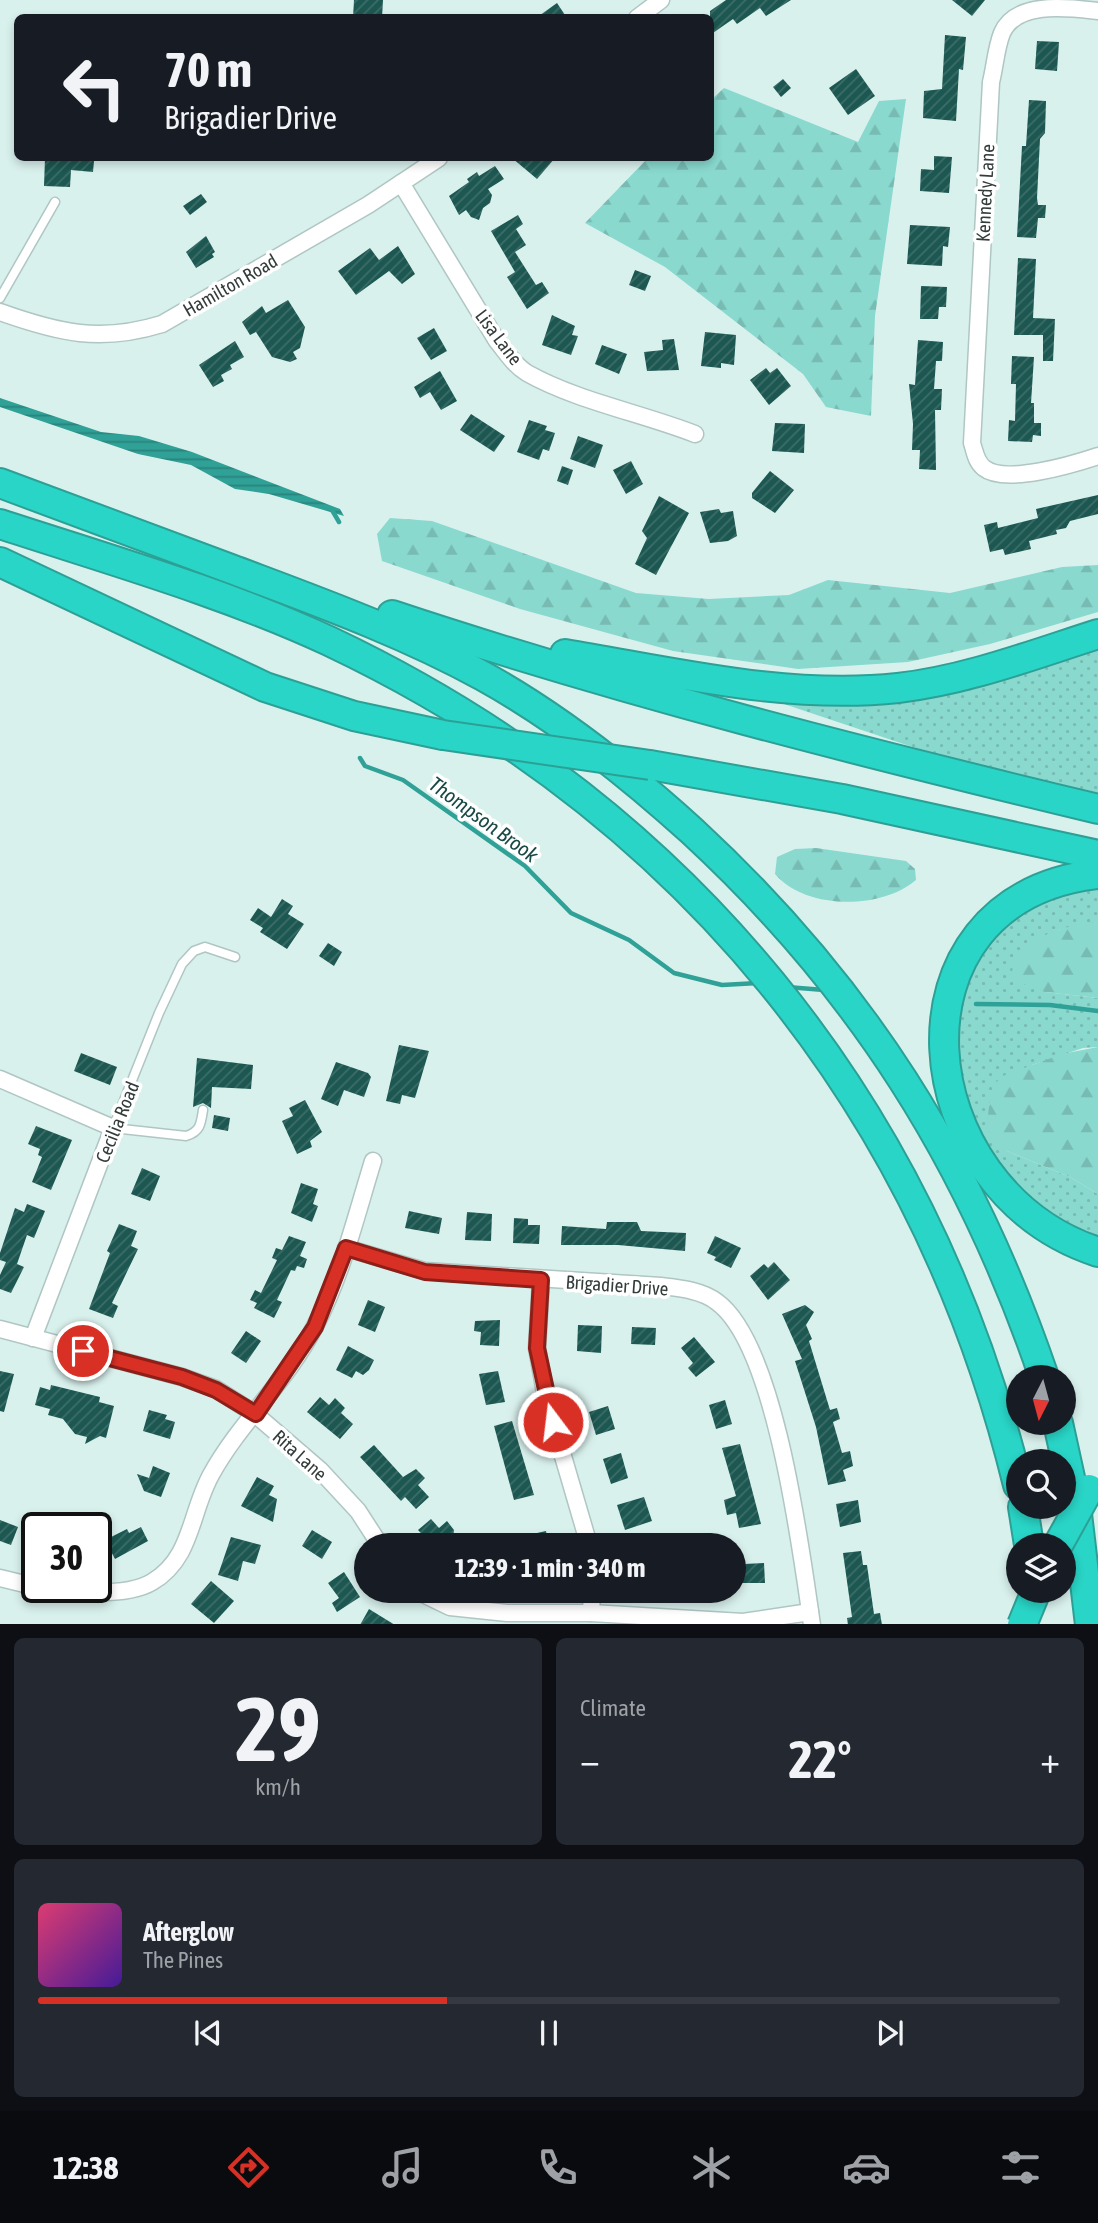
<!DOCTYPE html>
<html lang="en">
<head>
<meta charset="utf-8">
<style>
  :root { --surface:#171b24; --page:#242831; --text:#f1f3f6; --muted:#9ea1a6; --line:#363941; --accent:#d93025 }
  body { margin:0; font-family:"Asap Condensed",sans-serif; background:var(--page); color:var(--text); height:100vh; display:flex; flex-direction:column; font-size:26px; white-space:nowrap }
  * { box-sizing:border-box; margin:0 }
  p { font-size:23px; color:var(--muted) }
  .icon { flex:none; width:38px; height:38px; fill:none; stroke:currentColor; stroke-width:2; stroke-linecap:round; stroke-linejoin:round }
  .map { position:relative; height:1624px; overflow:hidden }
  .side { display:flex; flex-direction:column; gap:14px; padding:14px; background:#0d0f14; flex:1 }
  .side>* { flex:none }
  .hud { position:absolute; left:14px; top:14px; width:700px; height:147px; border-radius:10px; box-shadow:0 4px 10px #0003; background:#171b24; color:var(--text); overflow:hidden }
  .needle { width:46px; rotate:186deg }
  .tools { position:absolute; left:1006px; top:1365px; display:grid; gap:14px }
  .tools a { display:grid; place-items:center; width:70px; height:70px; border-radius:50%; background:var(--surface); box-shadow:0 4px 10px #0003; font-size:35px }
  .speed { position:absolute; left:21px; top:1512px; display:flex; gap:14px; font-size:35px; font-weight:700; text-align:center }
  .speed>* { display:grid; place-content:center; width:91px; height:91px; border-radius:50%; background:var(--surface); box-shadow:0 4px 10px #0003; line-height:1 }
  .speed .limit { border:4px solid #111; border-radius:10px; background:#fff; color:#111 }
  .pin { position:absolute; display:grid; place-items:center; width:60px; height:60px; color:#fff; margin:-30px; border:4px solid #fff; border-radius:50%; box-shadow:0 2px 7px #0007 }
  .me { position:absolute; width:77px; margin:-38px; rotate:345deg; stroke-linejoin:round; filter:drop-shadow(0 0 5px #0008) }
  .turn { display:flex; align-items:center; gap:24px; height:147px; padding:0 35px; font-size:32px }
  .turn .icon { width:91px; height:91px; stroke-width:2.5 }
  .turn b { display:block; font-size:49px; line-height:60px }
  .big { font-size:52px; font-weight:700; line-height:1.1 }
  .side .tile { flex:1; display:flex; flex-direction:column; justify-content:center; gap:10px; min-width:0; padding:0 24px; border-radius:10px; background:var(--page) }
  .side .dial { align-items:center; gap:0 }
  .dial b { font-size:91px; line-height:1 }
  .song { display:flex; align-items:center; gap:21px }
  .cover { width:84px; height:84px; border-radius:10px; background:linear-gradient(135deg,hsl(340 70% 55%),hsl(260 70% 35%)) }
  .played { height:7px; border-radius:4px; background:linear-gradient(90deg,var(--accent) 40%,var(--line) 40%) }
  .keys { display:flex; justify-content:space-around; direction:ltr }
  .heat { display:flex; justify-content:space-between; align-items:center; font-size:38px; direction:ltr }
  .side .tiles { flex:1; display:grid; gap:14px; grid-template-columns:1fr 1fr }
  .tile:last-child { grid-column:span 2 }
  .trip { position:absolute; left:354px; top:1533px; width:392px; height:70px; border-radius:35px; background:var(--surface); box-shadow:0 4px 10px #0003; font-weight:700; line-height:70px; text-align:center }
  .tabs { display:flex; height:112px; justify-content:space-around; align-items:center; background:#090b0e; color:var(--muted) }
  .tabs .icon { width:49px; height:49px }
  .tabs .current { color:var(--accent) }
  .tabs b { font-size:32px; color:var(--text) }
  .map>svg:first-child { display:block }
  .grass { fill:url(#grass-dots) }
  .forest { fill:url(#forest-firs) }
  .water { fill:url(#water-rules) }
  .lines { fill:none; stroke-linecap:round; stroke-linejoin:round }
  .stream { stroke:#2fa197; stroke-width:4.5 }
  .building { fill:url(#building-hatch) }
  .lane-casing { stroke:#afc6c3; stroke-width:11 }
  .street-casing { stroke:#afc6c3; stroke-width:19 }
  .highway-casing { stroke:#2da096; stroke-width:32 }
  .lane { stroke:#fff; stroke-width:8 }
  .street { stroke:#fff; stroke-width:16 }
  .highway { stroke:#29d5c7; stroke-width:28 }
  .highway-bridge-casing { stroke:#2da096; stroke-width:32; stroke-linecap:butt }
  .highway-bridge { stroke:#29d5c7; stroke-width:28 }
  .route-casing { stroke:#8d1f18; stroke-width:18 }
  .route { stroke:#d93025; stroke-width:12 }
  .labels { text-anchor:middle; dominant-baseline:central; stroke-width:7; stroke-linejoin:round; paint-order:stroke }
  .street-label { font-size:19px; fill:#343d3c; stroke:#fff }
  .water-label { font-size:21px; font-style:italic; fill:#1a4a46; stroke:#fff }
</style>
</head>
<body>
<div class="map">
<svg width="1098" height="1625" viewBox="0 0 1098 1625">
  <defs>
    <pattern id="grass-dots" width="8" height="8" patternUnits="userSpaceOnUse" patternTransform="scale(1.75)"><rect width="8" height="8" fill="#89d9cf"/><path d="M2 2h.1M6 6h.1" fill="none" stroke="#77bbb3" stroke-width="1.8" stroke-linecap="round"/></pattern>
    <pattern id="forest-firs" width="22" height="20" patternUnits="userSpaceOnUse" patternTransform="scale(1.75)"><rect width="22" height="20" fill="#89d9cf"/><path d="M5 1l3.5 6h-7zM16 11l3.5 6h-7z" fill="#77bbb3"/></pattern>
    <pattern id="water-rules" width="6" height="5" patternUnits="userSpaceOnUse" patternTransform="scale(1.75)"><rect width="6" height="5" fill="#2fa197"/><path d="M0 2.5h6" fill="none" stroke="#29847c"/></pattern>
    <pattern id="building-hatch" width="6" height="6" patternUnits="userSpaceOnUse" patternTransform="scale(1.75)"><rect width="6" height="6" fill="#1c5751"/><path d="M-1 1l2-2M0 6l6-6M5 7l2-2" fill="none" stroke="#3d6d68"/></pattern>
  </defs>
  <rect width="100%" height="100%" fill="#d9f1ed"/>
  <g class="grass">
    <polygon points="1098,647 1098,797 981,770 775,701"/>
    <polygon points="1098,882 1098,922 1058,930 1045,992 1098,998 1098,1047 1083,1048 1032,1065 1007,1151 1070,1177 1098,1194 1098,1242 1006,1183 962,1101 956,1013 978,954 1020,913"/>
  </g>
  <g class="forest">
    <polygon points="724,88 858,142 879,101 906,99 875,316 871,416 826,407 803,374 665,267 585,223 648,158 710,158 711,100"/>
    <polygon points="390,518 432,521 636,593 709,599 789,595 828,580 950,593 1062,567 1098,565 1098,612 990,644 908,662 798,669 673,651 520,609 382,561 377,534"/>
    <path d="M816,848l90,13 9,8 1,11c-35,30 -111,30 -141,-6l2,-17 18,-8z"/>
    <path d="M1098,922v76l-53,-6 -30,-11c-17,-38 55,-58 83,-59z"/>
    <polygon points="1098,1047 1098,1194 1070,1177 1007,1151 993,1140 987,1126 990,1095 995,1083 1005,1075 1062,1054"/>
  </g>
  <polygon class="water" points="0,398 101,432 139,436 192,452 340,509 344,516 269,494 235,489 191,465 138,454 0,407"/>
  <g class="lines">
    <g class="stream">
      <polyline points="332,510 339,522"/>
      <polyline points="360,758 365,766 403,780 525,866 571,913 629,940 674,973 722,985 758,983"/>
      <polyline points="787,987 824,990"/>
      <polyline points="976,1004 1050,1005 1098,1011"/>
    </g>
  </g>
  <g class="building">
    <polygon points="354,0 383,0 382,18 353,18"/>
    <polygon points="726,0 791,0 766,16 760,8 737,24 733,19 710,35 710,11"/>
    <polygon points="952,0 985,0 972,16"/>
    <polygon points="557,3 567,18 536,18"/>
    <polygon points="945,35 966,37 963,70 959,69 956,121 923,118 924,91 942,89"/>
    <polygon points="1037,41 1059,42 1057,71 1035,69"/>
    <polygon points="856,69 875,96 848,115 829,88"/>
    <polygon points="783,79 791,88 781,97 773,87"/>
    <polygon points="1029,100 1046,101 1045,133 1040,139 1037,198 1038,205 1046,205 1045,218 1038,218 1036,238 1017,237 1022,146 1026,146"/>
    <polygon points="934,156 952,157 949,193 920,191 921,169 934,170"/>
    <polygon points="45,158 94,161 93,172 71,170 70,187 44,186"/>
    <polygon points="512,158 555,158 537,179"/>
    <polygon points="495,166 504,179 488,189 492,195 490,203 483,208 479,220 471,217 466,210 459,215 449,196 469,182 467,179 477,172 479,176"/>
    <polygon points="201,194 207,202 190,215 183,206"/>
    <polygon points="518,215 523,224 516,229 526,245 515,252 536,285 542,282 549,293 527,309 507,277 515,272 491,231"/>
    <polygon points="910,225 950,227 948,247 943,246 942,266 907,264"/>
    <polygon points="206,236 215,252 212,254 214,257 196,268 186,252"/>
    <polygon points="398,246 415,274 402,284 389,271 356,295 338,271 370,248 379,260"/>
    <polygon points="1018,258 1036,259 1033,318 1055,319 1053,361 1043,361 1043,335 1014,335"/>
    <polygon points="635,270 651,276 645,291 629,285"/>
    <polygon points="921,286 947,287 946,307 939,307 938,319 920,319"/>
    <polygon points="288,300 305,327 300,348 293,352 297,359 290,362 272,357 256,332 250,335 242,322 262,306 266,313"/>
    <polygon points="552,315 575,326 572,335 578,336 571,355 542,345"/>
    <polygon points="434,328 447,351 431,360 417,338"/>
    <polygon points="705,332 736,335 734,365 721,363 721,368 701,366"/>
    <polygon points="674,339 679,370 647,371 644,352 663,350 662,340"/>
    <polygon points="918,340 943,342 942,361 936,361 934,389 942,389 941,410 935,410 936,470 919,469 920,450 912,450 913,424 909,384 915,385"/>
    <polygon points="235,341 244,357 230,365 232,369 221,375 224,381 213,387 199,365"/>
    <polygon points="602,345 627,354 619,374 595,364"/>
    <polygon points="1012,356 1034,357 1031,403 1034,403 1034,423 1041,423 1041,436 1033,435 1032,442 1008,441 1009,420 1015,421 1016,384 1011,384"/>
    <polygon points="766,368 770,373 777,368 791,386 769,405 750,380"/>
    <polygon points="440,371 457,401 441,410 430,392 420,398 414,387"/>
    <polygon points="471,414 505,436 494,452 460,430"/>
    <polygon points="529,420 547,426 545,430 555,433 549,451 543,449 539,460 517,452"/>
    <polygon points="775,423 805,424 804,453 772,451"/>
    <polygon points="578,436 603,445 595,468 570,459"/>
    <polygon points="631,461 643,484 626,494 613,470"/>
    <polygon points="562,466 573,470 568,485 557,481"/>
    <polygon points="770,471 794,490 775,513 752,498 752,493"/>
    <polygon points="1098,495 1098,514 1070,521 1066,528 1056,530 1057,534 1029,541 1031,549 1005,555 1003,549 990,552 984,525 997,522 998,528 1038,518 1036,509"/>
    <polygon points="659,496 689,513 656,575 635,564 647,538 642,531"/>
    <polygon points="719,509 721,513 733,511 737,536 728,541 710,543 700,512"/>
    <polygon points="282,899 293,906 288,914 304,924 287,949 260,932 263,928 250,920 258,908 271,917"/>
    <polygon points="328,943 342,952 334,966 319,956"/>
    <polygon points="399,1045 429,1051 415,1098 402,1095 400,1104 386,1101"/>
    <polygon points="81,1053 117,1067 110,1085 74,1071"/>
    <polygon points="197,1058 253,1065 251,1089 212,1087 211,1108 203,1103 193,1107"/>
    <polygon points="336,1062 368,1073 371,1077 364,1097 344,1090 338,1106 321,1099"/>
    <polygon points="305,1100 322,1132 310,1141 312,1147 297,1154 282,1121 293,1116 289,1108"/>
    <polygon points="214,1115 230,1118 228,1131 212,1128"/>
    <polygon points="36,1126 72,1140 51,1190 32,1182 42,1157 38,1155 40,1149 28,1144"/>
    <polygon points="142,1168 160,1176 150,1201 131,1194"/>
    <polygon points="301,1183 318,1189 313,1204 318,1206 312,1222 291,1213"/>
    <polygon points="27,1204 45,1211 34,1238 27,1235 17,1264 24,1267 11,1293 0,1289 0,1275 6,1262 0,1260 0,1253 15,1208 24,1212"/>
    <polygon points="409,1211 442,1218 439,1234 405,1228"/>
    <polygon points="467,1212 492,1214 491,1241 465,1240"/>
    <polygon points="514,1218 528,1219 528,1225 540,1225 539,1244 513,1243"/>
    <polygon points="607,1222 637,1222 641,1231 686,1233 685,1251 618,1245 561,1245 562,1226 606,1229"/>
    <polygon points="119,1224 137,1231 131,1246 138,1249 112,1303 118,1306 113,1318 89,1309 110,1253 107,1251"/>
    <polygon points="289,1236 306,1242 300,1256 307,1259 304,1268 297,1266 295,1271 291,1270 277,1300 282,1302 274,1318 254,1308 257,1303 250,1300 255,1290 261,1293 277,1260 272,1258 276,1248 282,1250"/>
    <polygon points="715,1236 741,1248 731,1268 714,1260 716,1257 707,1253"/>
    <polygon points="774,1262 790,1280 768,1300 750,1276 764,1264 768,1268"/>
    <polygon points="368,1300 385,1307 375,1332 358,1325"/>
    <polygon points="805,1305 814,1312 806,1325 812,1339 809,1341 830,1410 837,1408 840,1419 833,1422 842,1453 850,1451 853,1466 843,1470 846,1481 828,1485 816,1427 795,1361 802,1359 782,1314"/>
    <polygon points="500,1320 499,1346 480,1345 481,1332 474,1331 475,1321"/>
    <polygon points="578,1325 602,1326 601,1353 577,1351"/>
    <polygon points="632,1327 656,1328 655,1345 631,1344"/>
    <polygon points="246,1331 261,1341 246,1363 231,1353"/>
    <polygon points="694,1337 715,1362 696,1377 688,1368 693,1363 681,1348"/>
    <polygon points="348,1346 374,1360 369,1370 363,1375 356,1371 352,1378 336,1370"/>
    <polygon points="0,1371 14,1374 4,1412 0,1411"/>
    <polygon points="498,1371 505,1402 486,1405 479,1374"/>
    <polygon points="51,1385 100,1397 99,1402 114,1406 106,1438 100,1436 85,1444 87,1437 75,1434 63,1419 48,1415 50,1409 35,1405 40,1387 50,1390"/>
    <polygon points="320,1397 329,1405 335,1398 345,1408 341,1413 353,1424 340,1439 307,1412"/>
    <polygon points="725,1400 732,1424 716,1429 709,1405"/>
    <polygon points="608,1406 615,1429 596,1435 589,1412"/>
    <polygon points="149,1410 167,1415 165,1419 175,1422 170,1439 143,1431"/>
    <polygon points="512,1421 534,1495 514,1500 494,1426"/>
    <polygon points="740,1444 761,1524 739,1528 736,1513 727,1515 724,1500 736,1496 722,1448"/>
    <polygon points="374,1445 403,1477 416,1469 425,1478 418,1485 429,1497 416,1509 405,1497 401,1501 360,1457"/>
    <polygon points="621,1453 628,1478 611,1484 603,1459"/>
    <polygon points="153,1466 170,1473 161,1497 144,1491 137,1474 149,1478"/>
    <polygon points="257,1477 274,1486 269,1495 277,1499 273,1522 241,1506"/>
    <polygon points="644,1497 652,1521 625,1530 617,1505"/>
    <polygon points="858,1500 861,1522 840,1527 836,1504"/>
    <polygon points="431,1519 439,1528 447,1521 454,1530 452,1545 432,1545 418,1530"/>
    <polygon points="0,1520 18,1527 11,1545 0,1541"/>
    <polygon points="141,1527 148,1541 115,1559 105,1540 127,1529 129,1533"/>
    <polygon points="312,1530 332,1542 322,1559 302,1546"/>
    <polygon points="546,1531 549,1545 530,1545 528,1535"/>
    <polygon points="231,1537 261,1545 255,1564 243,1561 238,1581 218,1575"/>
    <polygon points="861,1551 863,1565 867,1565 874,1614 880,1613 882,1625 848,1625 847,1618 852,1617 843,1553"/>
    <polygon points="733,1558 744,1558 744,1564 764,1563 765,1583 733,1583"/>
    <polygon points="344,1572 360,1597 337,1612 332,1603 339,1598 328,1583"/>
    <polygon points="211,1581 234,1601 214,1623 191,1604"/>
    <polygon points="369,1609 395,1625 360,1625"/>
  </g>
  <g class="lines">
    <defs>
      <g id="lane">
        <polyline points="0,298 55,202"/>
        <path d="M203,1110c-2,14 -3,22 -17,26l-73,-8 46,-115 23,-49 12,-13 11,-4 30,10"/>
      </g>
      <g id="street">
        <path d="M1098,11c-28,-3 -82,-11 -96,22 -6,15 -7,33 -11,49l-19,361c3,9 4,19 12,25 21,17 90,-4 114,-12"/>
        <polyline points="637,18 661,0"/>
        <path d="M401,183l96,158c9,11 17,24 30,32 50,28 114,40 168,61"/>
        <path d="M0,312c59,21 100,31 162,12l206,-119 71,-47"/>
        <polyline points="0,1079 113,1128 33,1338"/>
        <path d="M346,1248l79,23 236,15c17,2 41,4 56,16 59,43 84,249 95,323"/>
        <polyline points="541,1280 537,1348 546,1398 589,1545"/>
        <polyline points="0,1329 182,1377 216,1389 255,1414 320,1470 358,1511 380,1545"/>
        <polyline points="0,1578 37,1587"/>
        <path d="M37,1587c30,5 89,11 115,-5 41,-24 38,-71 60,-109 29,-52 76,-93 103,-147 27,-51 41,-110 58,-165"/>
        <polyline points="417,1591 450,1607 507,1613 591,1613 743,1622 810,1612"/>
        <polyline points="591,1613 592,1591"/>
      </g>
      <g id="highway">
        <path d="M0,483c77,28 154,57 231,86 85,32 172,63 252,107 76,42 145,97 209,155 169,156 278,329 352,546"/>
        <path d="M0,524c110,36 223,68 329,117 355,168 596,463 689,844"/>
        <polyline points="0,562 265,687 354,716 443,735"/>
        <path d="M392,615c232,77 469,137 706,194"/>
        <path d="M565,654c109,18 222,46 333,34 69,-8 134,-33 200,-54"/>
        <polyline points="650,765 842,799 1098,855"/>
        <path d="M1098,874c-220,25 -190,316 0,378"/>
        <polyline points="1058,1423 1076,1505 1090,1625"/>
        <polyline points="1023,1507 1029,1545"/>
      </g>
    </defs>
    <use href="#lane" class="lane-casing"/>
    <use href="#street" class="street-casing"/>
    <use href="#highway" class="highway-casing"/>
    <use href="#lane" class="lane"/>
    <use href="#street" class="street"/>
    <use href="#highway" class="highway"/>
    <defs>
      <g id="highway-bridge">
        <polyline points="443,735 650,765"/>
        <polyline points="1058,1545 1089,1489"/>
        <polyline points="1022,1625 1036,1591"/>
      </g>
    </defs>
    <use href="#highway-bridge" class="highway-bridge-casing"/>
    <use href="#highway-bridge" class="highway-bridge"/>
  </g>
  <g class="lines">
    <defs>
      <polyline id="route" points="83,1351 182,1377 216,1390 256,1414 315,1327 346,1248 425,1272 541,1280 537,1348 553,1422"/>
    </defs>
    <use href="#route" class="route-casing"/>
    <use href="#route" class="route"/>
  </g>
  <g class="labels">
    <g class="street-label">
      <text transform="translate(985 193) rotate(-87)">Kennedy Lane</text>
      <text transform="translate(230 285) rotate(-30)">Hamilton Road</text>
      <text transform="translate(499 337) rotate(53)">Lisa Lane</text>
      <text transform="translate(117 1122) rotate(-68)">Cecilia Road</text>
      <text transform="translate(617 1285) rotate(4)">Brigadier Drive</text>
      <text transform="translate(300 1455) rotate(42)">Rita Lane</text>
    </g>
    <g class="water-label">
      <text transform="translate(484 819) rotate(36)">Thompson Brook</text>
    </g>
  </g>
</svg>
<div class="tools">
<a><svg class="needle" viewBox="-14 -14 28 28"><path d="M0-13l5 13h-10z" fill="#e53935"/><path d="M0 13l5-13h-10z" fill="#9ea1a6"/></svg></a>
<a><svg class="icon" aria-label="search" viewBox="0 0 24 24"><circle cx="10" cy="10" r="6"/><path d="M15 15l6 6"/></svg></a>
<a><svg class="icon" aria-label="layers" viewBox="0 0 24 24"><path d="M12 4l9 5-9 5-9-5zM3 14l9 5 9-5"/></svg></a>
</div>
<div class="speed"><div class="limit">30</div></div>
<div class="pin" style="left:83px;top:1351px;background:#d93025"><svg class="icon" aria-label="arrive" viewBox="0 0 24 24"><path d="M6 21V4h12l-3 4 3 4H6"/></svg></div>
<svg class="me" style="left:553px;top:1422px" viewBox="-20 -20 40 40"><circle r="17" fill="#d93025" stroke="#fff" stroke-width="3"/><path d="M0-11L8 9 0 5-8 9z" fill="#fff"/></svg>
<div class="trip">12:39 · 1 min · 340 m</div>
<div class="hud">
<div class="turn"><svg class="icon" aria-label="left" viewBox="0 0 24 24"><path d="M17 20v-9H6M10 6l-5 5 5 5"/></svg><div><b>70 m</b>Brigadier Drive</div></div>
</div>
</div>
<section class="side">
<div class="tiles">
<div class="tile dial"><b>29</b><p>km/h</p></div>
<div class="tile"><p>Climate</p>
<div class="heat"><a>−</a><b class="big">22°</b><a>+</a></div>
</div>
<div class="tile">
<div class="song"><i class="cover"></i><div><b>Afterglow</b><p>The Pines</p></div></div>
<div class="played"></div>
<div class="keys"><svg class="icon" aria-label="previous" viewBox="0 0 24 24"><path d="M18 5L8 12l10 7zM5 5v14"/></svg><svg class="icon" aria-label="pause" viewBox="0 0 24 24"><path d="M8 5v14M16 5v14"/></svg><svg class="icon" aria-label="next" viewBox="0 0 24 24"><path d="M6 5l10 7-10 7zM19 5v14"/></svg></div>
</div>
</div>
</section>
<nav class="tabs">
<b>12:38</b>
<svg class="icon current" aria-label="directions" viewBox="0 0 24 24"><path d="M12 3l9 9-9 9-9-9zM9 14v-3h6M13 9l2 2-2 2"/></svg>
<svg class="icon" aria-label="music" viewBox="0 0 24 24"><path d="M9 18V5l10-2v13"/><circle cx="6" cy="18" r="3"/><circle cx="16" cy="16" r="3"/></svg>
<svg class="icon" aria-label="phone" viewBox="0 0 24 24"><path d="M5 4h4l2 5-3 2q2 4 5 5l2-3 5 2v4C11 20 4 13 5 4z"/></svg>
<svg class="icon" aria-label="climate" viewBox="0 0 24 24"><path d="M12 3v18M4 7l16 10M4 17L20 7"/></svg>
<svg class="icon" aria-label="car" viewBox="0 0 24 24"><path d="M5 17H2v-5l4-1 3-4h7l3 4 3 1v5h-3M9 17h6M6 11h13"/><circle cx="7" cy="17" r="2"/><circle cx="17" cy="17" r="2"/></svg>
<svg class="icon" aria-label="filters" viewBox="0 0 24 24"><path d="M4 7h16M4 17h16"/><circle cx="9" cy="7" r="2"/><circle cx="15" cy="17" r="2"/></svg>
</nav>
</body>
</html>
